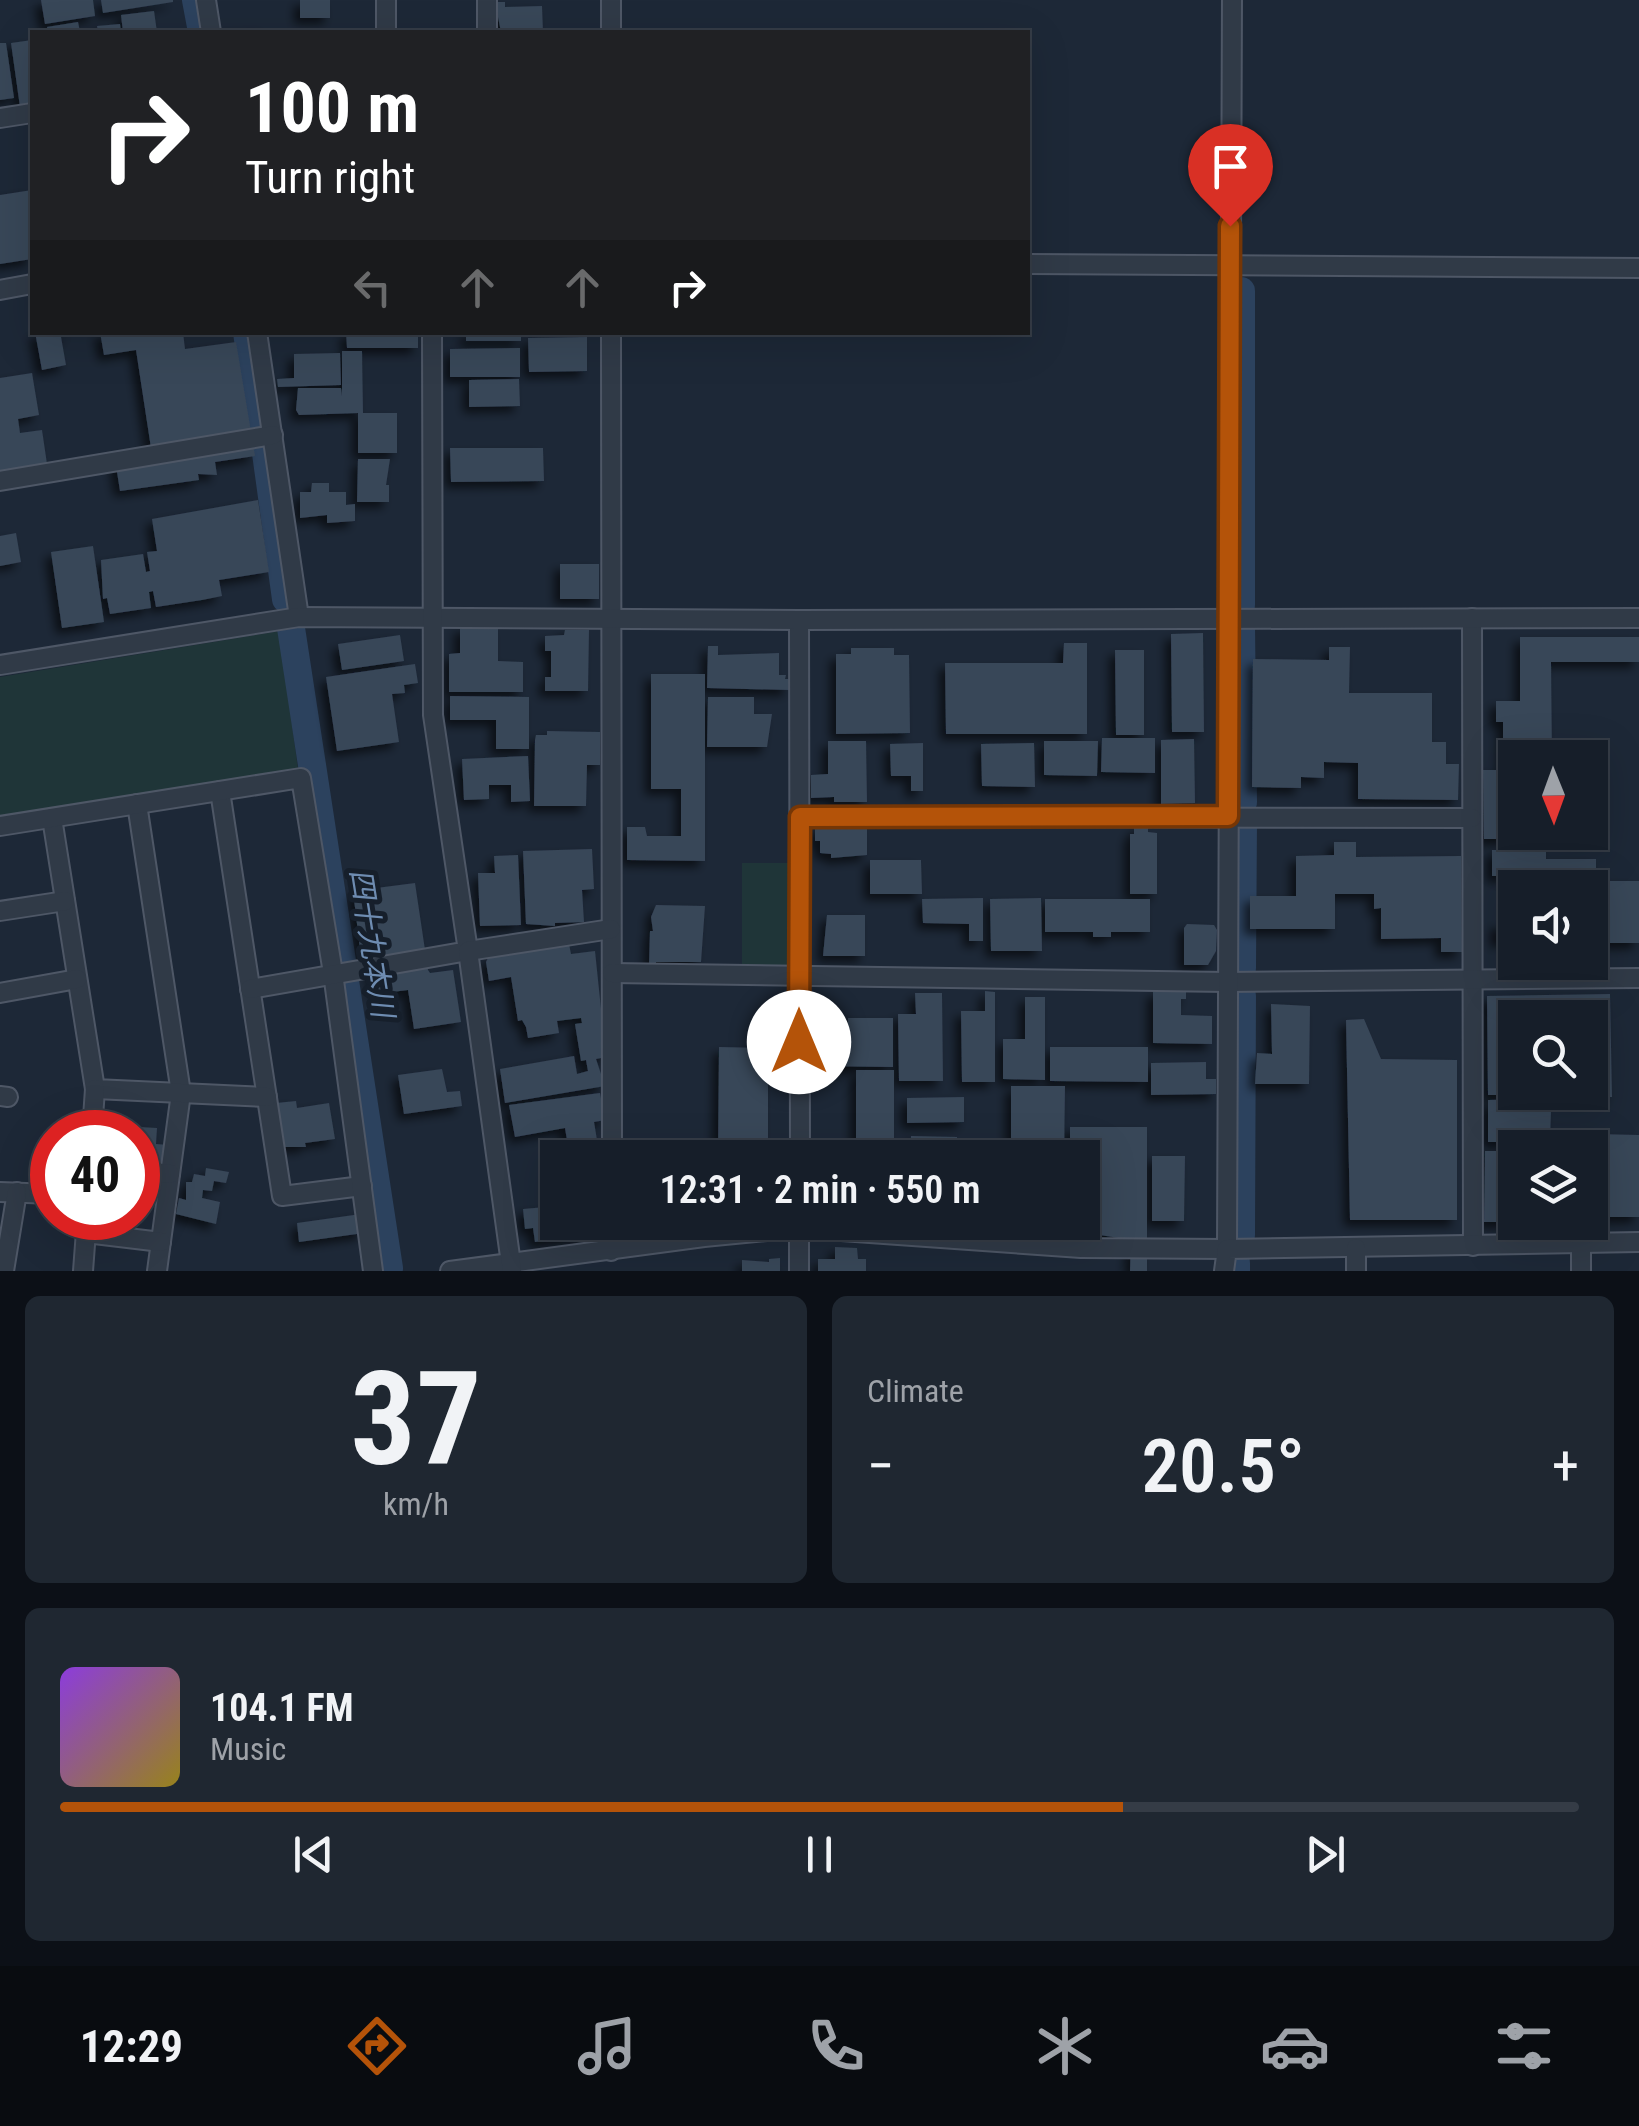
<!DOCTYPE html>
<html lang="en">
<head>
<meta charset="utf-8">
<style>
  :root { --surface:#161e29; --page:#1f2731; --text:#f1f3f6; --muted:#9ea2a8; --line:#353c46; --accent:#b45309 }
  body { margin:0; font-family:"Roboto Condensed","Noto Sans JP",sans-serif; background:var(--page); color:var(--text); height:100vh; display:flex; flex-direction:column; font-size:38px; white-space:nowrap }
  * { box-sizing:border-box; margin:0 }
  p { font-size:32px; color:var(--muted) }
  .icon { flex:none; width:55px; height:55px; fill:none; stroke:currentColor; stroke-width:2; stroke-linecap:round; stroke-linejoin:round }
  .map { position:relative; height:1271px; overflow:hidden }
  .panel { display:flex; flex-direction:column; gap:25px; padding:25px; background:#0c1017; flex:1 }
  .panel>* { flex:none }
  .hud { position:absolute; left:30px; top:30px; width:1000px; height:305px; border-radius:0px; box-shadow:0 10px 40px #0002,0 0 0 2px var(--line); background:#202124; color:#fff; overflow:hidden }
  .needle { width:65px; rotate:179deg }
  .controls { position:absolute; left:1498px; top:740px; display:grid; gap:20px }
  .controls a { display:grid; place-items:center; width:110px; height:110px; border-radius:0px; background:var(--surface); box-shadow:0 10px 40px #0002,0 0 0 2px var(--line); font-size:50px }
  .speed { position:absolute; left:30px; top:1110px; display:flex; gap:20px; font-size:50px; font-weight:700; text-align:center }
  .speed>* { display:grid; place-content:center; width:130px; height:130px; border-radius:50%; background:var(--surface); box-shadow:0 10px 40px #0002,0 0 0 2px var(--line); line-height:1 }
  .speed .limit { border:15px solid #d22; background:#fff; color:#111 }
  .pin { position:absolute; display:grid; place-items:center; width:85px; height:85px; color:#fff; margin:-102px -42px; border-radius:50% 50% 50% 0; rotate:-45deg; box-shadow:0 0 10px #0007 }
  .pin .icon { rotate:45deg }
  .me { position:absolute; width:110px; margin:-55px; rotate:0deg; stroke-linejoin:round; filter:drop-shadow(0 0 8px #0008) }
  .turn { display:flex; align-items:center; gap:35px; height:210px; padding:0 50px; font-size:45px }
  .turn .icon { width:130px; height:130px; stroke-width:2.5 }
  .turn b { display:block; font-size:70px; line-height:85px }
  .lanes { display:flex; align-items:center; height:95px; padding:0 50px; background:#0003; justify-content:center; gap:50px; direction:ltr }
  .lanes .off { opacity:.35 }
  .big { font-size:75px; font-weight:600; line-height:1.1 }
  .panel .widget { flex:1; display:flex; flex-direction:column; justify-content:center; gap:15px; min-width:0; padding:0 35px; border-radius:15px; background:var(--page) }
  .panel .dial { align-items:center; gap:0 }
  .dial b { font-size:130px; line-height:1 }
  .song { display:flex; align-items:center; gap:30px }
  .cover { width:120px; height:120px; border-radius:15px; background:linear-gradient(135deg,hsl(270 70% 55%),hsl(50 70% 35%)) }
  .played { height:10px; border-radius:5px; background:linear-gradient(90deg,var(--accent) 70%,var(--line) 70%) }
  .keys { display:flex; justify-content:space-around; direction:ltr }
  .heat { display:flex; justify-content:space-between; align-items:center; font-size:55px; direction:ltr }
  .panel .tiles { flex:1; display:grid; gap:25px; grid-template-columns:1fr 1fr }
  .widget:last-child { grid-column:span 2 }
  .trip { position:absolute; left:540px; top:1140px; width:560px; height:100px; border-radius:0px; background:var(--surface); box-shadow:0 10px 40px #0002,0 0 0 2px var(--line); font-weight:600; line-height:100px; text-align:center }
  .tabs { display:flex; height:160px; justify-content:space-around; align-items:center; background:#090c10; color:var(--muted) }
  .tabs .icon { width:70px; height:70px }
  .tabs .on { color:var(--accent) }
  .tabs b { font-size:45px; color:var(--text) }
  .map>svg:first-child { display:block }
  .green { fill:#1f3538 }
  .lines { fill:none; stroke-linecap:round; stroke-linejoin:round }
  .river { stroke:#2c425e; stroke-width:28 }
  .building { fill:#384658; filter:url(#shadow) }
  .minor-casing { stroke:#4e5766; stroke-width:22 }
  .minor { stroke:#303a47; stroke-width:18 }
  .route-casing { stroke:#753606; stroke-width:25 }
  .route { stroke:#b45309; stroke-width:18 }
  .labels { text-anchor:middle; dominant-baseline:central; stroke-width:10; stroke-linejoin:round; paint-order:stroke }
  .water-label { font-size:30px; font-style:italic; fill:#6e8cb1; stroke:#161f2b }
</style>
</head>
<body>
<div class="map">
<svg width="1639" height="1271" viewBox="0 0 1639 1271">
  <defs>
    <filter id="shadow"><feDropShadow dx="-6" dy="6" stdDeviation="5" flood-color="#0009"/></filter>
  </defs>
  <rect width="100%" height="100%" fill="#1d2837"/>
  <g class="green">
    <polygon points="280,631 298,770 3,817 0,815 0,677"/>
    <polygon points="742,863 788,863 787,968 742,968"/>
  </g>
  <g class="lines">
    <g class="river">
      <polyline points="196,0 202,32"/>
      <polyline points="1241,291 1241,605"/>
      <polyline points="247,332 259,419"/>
      <polyline points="266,453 286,599"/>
      <polyline points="1241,625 1243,802"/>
      <polyline points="291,628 389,1268"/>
      <polyline points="1242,968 1243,822"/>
      <polyline points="1241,1235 1242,996"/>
      <polyline points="1236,1271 1236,1263"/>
    </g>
  </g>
  <g class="building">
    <polygon points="41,0 93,0 95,16 45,24"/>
    <polygon points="101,0 173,0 173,2 103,13"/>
    <rect x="300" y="0" width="30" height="18"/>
    <polygon points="495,2 505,2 505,7 542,6 543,32 501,32"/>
    <polygon points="154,11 157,32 123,32 121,15"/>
    <polygon points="78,22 80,32 48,32 47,27"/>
    <polygon points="120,24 121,32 98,32 97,26"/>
    <polygon points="267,28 267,32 226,32 226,29"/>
    <polygon points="32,40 32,105 20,107 11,43"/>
    <polygon points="0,43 6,43 14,98 0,100"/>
    <polygon points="32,190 32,259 0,264 0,195"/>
    <polygon points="35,332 74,332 61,337 66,365 42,370"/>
    <polygon points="100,332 133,332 133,335 183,332 185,349 236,342 255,456 215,462 217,475 198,474 199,480 120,491 114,453 151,448 136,350 104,355"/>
    <polygon points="346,332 418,332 418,348 347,348"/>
    <rect x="466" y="332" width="55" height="9"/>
    <polygon points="587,337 587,371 529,372 528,338"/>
    <polygon points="520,348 520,377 450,377 450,349"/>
    <polygon points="342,351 362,351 363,413 397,413 397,453 358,453 358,413 299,415 296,410 298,388 341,388 342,396"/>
    <polygon points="340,353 341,385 278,387 277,379 294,378 294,354"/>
    <polygon points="32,373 39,415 18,419 20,433 42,430 47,464 0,471 0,378"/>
    <polygon points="519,379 520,406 469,407 469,380"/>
    <polygon points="450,448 543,448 544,481 451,482"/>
    <polygon points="358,459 390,459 386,485 389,485 389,502 357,502"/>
    <polygon points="312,483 329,483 329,492 346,492 346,505 355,504 355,521 327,523 327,515 300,518 300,492 311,492"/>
    <polygon points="258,500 269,572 219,580 222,596 202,600 156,607 153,591 149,592 151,608 110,614 107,598 103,599 101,560 143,554 146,572 150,571 147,552 157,551 152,519"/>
    <polygon points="16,533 21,562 0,566 0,536"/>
    <polygon points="93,546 104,622 62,628 51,552"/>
    <rect x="560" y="564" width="39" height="35"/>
    <polygon points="460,627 498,627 498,661 523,662 523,692 449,692 449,654 460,653"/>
    <polygon points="565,630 589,630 588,691 545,691 545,677 551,677 551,651 545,651 545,636 564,635"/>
    <polygon points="1203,633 1204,732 1172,732 1171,634"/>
    <polygon points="400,635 404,661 342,670 338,644"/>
    <polygon points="1520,637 1639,637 1639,662 1551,662 1552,758 1515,758 1515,832 1546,832 1546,859 1596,859 1596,881 1639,881 1639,943 1590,943 1590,888 1561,888 1561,876 1492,876 1492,850 1513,850 1513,839 1484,839 1483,770 1503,770 1503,722 1496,722 1496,701 1520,701"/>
    <polygon points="1064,643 1087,643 1087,734 946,734 945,663 1063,663"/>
    <polygon points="708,646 718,646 718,655 779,653 779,675 786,675 785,679 789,679 789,690 707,688"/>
    <polygon points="1329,647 1350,647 1349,693 1432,693 1432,742 1446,742 1446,764 1459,764 1458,800 1358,799 1358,763 1324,762 1324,778 1301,777 1301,788 1252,787 1253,659 1329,660"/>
    <polygon points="851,648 894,648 894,655 909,655 910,733 836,734 836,654 851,654"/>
    <polygon points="1115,650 1144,650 1144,735 1116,735"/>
    <polygon points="415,664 418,683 404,685 405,693 392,694 399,742 337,751 326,677"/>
    <polygon points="651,674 705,674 705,861 627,860 627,827 645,827 647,836 681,836 681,789 651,789"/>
    <polygon points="450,696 529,697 529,749 496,749 496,720 450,720"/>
    <polygon points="708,697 754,697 754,714 772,714 767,747 707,747"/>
    <polygon points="547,731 600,732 600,765 587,765 586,806 534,806 535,740 536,735 547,735"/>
    <polygon points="1102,738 1155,738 1155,773 1101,772"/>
    <polygon points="1194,739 1195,803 1161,804 1161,740"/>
    <polygon points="828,741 866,741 867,802 834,802 834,797 811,798 811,775 828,774"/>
    <polygon points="1044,741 1098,741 1097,776 1044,775"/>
    <polygon points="923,743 923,791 911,791 911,776 891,776 890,744"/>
    <polygon points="1034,743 1035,787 982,786 981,744"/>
    <polygon points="528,756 530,801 511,802 511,785 489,785 489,799 464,800 462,759"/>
    <polygon points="815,827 867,827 867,855 831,858 831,854 820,853 820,841 815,841"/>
    <polygon points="1134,827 1148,827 1148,832 1157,833 1157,894 1130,894 1130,834 1134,834"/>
    <polygon points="1334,842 1356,842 1356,857 1461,856 1462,952 1441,952 1441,938 1381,939 1381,908 1374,909 1374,894 1335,894 1335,929 1250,929 1250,896 1296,896 1296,856 1334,855"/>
    <polygon points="592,849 594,889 582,890 584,922 555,923 555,926 526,924 523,851"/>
    <polygon points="518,855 521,925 480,926 478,873 495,873 494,856"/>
    <polygon points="870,860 921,860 922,894 870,894"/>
    <polygon points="415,883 428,970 430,973 453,970 461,1022 414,1029 408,990 376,994 370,956 361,957 353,891"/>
    <polygon points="983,898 983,941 969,941 969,924 923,923 922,899"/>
    <polygon points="1041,898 1042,951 991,951 990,899"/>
    <polygon points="1045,899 1150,899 1150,932 1111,932 1111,937 1093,937 1093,932 1045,932"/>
    <polygon points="656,905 705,906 701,962 656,962 656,967 649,966 650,931 653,931 651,917"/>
    <polygon points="827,915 865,915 865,956 823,956"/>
    <rect x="1496" y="923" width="19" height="18"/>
    <polygon points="1187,924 1214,925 1217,930 1216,951 1208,965 1184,965 1184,928"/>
    <polygon points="569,944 571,954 595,951 606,1057 596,1059 605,1086 505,1103 500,1069 574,1056 577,1074 588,1071 586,1060 581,1061 575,1024 582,1023 581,1018 557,1021 559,1033 528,1038 526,1027 522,1020 518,1021 511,977 489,981 486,962 488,958 497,955"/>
    <polygon points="985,991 995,992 995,1082 962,1082 961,1011 985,1011"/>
    <polygon points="1153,991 1186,991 1186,999 1181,999 1181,1015 1212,1016 1212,1044 1153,1043"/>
    <polygon points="915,993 942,993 943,1081 899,1081 898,1014 916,1014"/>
    <polygon points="1610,994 1612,1097 1541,1096 1541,1092 1590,1092 1590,1018 1515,1018 1515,1095 1488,1095 1487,996"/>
    <polygon points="1025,997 1045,997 1045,1080 1003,1079 1003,1039 1025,1039"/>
    <polygon points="1271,1004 1310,1006 1309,1084 1255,1084 1257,1053 1272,1054"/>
    <polygon points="848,1018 893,1018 893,1067 813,1066 813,1026 848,1026"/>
    <polygon points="1364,1019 1381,1059 1457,1060 1457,1220 1350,1220 1346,1020"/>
    <polygon points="719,1047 768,1048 768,1158 718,1158"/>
    <polygon points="1050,1047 1148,1047 1148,1082 1050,1081"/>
    <polygon points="1206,1062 1206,1079 1216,1079 1216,1094 1151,1095 1151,1063"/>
    <polygon points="442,1069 447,1092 460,1091 462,1106 404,1114 398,1075"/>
    <polygon points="856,1070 894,1070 894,1158 823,1158 823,1142 856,1142"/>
    <polygon points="1011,1086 1065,1086 1064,1158 1011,1158"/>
    <polygon points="600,1093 605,1120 594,1122 600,1158 570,1158 565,1128 515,1137 509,1105"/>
    <polygon points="964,1097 964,1122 907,1123 907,1098"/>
    <polygon points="1540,1099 1539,1109 1551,1111 1550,1142 1488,1142 1488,1100"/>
    <polygon points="296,1101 297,1108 329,1103 335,1139 305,1143 306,1147 282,1147 276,1103"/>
    <polygon points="122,1126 157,1128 156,1144 169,1145 167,1169 148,1166 149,1160 138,1158 138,1132 121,1132"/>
    <polygon points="1070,1127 1147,1127 1147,1271 1130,1271 1131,1240 1100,1235 1100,1153 1070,1153"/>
    <polygon points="1554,1133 1639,1135 1639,1217 1590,1217 1590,1148 1554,1148"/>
    <polygon points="911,1136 957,1137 957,1158 910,1158"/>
    <polygon points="1485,1151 1515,1151 1515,1222 1484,1222"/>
    <polygon points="1152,1156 1185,1156 1184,1221 1152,1221"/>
    <polygon points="206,1168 229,1172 226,1183 214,1181 212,1191 203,1190 202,1198 220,1202 216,1224 176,1214 179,1198 186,1200 186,1182 192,1182 194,1174 205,1176"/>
    <polygon points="557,1206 558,1222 585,1222 587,1236 535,1242 533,1228 525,1229 523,1209"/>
    <polygon points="361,1214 364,1233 299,1242 297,1223"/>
    <polygon points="835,1247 857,1248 858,1259 866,1259 866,1271 818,1271 818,1259 835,1259"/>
    <polygon points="780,1258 780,1271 742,1271 742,1260 769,1262 769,1259"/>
  </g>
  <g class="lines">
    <defs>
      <g id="minor">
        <polyline points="206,0 211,32"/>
        <polyline points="386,0 386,32"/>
        <polyline points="487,0 487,32"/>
        <polyline points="611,32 611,0"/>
        <polyline points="0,118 32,113"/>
        <polyline points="1028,264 1639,268"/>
        <polyline points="0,290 32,284"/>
        <polyline points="257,332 299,617"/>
        <polyline points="611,332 612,1158"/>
        <polyline points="0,481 273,435"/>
        <polyline points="1472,618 1473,1246"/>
        <polyline points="799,620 800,1158"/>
        <polyline points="0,665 299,617 799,620 1639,618"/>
        <polyline points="220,791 282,1196 362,1186"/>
        <polyline points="137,804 181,1093 157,1271"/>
        <polyline points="799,817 1472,818"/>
        <polyline points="52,818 95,1089 267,1097"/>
        <polyline points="0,826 301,778 333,973 373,1271"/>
        <polyline points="0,911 65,901"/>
        <polyline points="612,973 1227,982 1639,978"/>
        <polyline points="250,989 468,951 433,715 432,332"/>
        <polyline points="0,993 77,979"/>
        <polyline points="0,1096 8,1097"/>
        <polyline points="92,1132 95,1089"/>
        <polyline points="138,1170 170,1174"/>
        <polyline points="0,1192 52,1194"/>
        <polyline points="86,1233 161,1242"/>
        <polyline points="611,1251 611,1222"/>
        <polyline points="4,1271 17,1192"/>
        <polyline points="83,1271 87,1218"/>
        <polyline points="450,1271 704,1237 799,1228 1081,1248 1227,1249 1232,0"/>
        <polyline points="512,1271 468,951 611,929"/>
        <polyline points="799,1271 799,1222"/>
        <polyline points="1224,1271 1227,1249 1639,1242"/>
        <polyline points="1356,1271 1356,1248"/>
        <polyline points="1581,1271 1581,1243"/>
      </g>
    </defs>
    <use href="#minor" class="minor-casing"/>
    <use href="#minor" class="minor"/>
  </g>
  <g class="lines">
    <defs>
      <polyline id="route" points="799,1042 800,817 1228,816 1230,226"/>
    </defs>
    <use href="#route" class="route-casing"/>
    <use href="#route" class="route"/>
  </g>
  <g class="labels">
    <g class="water-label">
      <text transform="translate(372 943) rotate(81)">四十九本川</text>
    </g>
  </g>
</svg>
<div class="controls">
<a><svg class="needle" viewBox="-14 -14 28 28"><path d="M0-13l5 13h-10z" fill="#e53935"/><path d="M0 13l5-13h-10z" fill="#9ea2a8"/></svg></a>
<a><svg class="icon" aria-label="sound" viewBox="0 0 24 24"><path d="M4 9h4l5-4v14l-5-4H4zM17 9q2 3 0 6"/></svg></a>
<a><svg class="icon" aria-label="search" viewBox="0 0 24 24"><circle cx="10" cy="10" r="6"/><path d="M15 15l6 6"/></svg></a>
<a><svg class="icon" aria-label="layers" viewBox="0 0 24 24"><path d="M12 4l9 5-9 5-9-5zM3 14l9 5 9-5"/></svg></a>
</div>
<div class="speed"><div class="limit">40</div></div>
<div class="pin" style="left:1230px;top:226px;background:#d93025"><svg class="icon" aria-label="arrive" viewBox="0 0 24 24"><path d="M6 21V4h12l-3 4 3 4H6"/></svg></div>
<svg class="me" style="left:799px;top:1042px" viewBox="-20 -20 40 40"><circle r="19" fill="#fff"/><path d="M0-13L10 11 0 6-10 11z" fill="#b45309"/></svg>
<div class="trip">12:31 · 2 min · 550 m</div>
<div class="hud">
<div class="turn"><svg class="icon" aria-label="right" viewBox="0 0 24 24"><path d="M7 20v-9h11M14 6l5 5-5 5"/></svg><div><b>100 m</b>Turn right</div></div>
<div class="lanes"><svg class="icon off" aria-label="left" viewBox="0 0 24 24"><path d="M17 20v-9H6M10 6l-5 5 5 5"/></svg><svg class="icon off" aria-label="ahead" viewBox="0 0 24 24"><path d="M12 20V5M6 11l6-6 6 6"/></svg><svg class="icon off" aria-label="ahead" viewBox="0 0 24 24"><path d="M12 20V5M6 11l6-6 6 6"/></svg><svg class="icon" aria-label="right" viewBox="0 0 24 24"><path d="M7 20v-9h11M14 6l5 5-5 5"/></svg></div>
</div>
</div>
<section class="panel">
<div class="tiles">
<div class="widget dial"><b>37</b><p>km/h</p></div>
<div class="widget"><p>Climate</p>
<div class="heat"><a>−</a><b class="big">20.5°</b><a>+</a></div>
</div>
<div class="widget">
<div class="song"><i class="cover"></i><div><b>104.1 FM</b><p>Music</p></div></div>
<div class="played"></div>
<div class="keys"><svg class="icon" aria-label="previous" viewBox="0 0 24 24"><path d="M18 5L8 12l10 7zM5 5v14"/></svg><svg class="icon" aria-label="pause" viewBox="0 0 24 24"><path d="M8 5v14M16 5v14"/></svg><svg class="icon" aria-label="next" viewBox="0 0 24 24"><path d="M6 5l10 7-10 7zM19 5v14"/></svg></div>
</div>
</div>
</section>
<nav class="tabs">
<b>12:29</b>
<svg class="icon on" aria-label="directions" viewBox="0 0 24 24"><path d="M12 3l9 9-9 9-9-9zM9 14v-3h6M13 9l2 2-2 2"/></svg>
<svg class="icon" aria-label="music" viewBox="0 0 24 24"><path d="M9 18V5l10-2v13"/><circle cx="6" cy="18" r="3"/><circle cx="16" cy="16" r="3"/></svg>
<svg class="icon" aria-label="phone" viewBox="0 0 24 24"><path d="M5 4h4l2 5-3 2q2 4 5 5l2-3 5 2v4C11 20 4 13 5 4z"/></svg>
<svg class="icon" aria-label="climate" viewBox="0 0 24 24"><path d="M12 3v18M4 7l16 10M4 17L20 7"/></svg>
<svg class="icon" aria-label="car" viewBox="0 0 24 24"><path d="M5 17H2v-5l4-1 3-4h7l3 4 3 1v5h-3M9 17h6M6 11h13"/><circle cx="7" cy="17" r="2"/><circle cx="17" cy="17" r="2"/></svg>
<svg class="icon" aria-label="filters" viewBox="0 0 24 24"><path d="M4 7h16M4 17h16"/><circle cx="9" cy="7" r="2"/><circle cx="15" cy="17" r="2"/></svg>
</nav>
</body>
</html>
